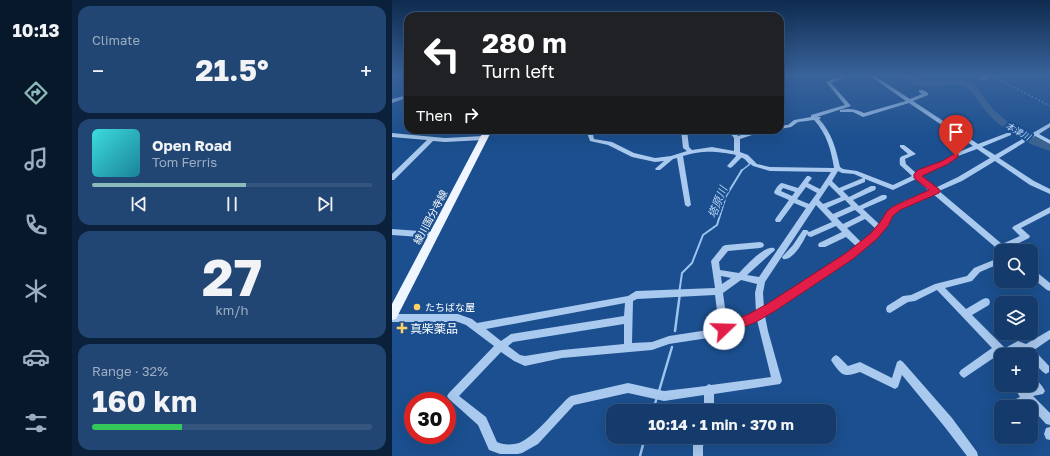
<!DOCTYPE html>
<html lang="en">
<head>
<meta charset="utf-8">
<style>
  :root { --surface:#143b6b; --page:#214673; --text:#f1f3f6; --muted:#9dadc1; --line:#33557e; --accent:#8bbbb9 }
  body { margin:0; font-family:"Golos Text","Noto Sans JP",sans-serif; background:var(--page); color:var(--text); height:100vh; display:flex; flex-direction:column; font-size:15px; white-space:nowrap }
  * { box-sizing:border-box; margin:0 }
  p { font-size:13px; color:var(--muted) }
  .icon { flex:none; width:22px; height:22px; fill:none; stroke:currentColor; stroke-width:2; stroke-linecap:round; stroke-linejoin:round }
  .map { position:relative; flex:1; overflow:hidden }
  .panel { display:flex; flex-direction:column; gap:6px; padding:6px; background:#0b203b; width:320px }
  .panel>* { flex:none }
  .top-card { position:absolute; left:12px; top:12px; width:380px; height:122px; border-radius:12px; box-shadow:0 4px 16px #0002,0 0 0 1px var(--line); background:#202124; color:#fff; overflow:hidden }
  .tools { position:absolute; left:602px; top:244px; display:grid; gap:8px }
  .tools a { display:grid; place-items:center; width:44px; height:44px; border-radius:8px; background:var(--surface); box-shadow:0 4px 16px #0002,0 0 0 1px var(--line); font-size:20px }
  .speed { position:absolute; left:12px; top:392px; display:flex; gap:8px; font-size:20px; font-weight:700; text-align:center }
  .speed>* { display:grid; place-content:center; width:52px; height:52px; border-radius:50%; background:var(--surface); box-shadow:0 4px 16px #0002,0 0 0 1px var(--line); line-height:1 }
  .speed .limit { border:6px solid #d22; background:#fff; color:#111 }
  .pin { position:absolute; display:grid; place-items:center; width:34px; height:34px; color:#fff; margin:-41px -17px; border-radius:50% 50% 50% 0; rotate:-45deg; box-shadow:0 0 4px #0007 }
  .pin .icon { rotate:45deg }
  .me { position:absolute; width:44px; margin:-22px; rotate:69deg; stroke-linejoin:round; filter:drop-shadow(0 0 3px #0008) }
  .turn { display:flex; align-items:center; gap:14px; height:84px; padding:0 12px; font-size:18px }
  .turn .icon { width:52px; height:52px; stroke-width:2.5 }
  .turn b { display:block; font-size:28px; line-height:34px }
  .then { display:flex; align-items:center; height:38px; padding:0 12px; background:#0003; gap:8px; font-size:15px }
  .big { font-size:30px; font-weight:700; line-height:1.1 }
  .panel .widget { flex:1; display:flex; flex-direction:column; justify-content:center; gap:6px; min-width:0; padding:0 14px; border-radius:12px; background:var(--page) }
  .panel .dial { align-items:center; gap:0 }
  .dial b { font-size:52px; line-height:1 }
  .song { display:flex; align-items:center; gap:12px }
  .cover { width:48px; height:48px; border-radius:6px; background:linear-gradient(135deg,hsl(180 70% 55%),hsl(190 70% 35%)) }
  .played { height:4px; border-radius:2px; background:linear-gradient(90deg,var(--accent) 55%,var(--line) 55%) }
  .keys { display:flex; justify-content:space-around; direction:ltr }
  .heat { display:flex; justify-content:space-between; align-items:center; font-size:22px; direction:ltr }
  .charge { height:6px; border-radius:3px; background:linear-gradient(90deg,#34c759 32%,var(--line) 0) }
  .trip { position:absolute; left:214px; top:404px; width:230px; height:40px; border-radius:12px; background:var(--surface); box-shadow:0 4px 16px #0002,0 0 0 1px var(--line); font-weight:700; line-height:40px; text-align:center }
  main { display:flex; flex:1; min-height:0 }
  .tabs { display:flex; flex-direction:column; width:72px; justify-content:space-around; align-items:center; background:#08182b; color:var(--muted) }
  .tabs .icon { width:28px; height:28px }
  .tabs .selected { color:var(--accent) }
  .tabs b { font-size:18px; color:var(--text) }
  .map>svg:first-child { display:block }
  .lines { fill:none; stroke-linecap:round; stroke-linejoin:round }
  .stream-far2 { stroke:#9cc4f0; stroke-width:1.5 }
  .stream-far1 { stroke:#9cc4f0; stroke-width:2 }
  .stream { stroke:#9cc4f0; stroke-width:2.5 }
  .river { fill:#3c6290; fill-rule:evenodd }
  .path { stroke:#a9c9ee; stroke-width:1; stroke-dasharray:1.5 2.5; stroke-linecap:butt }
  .minor { fill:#a9c9ee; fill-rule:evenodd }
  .major { fill:#f0f6ff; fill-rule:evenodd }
  .route { fill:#e11d48; stroke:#92132f }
  .poi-dot { fill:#ffd166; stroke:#1b4f8f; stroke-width:1.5 }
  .labels { text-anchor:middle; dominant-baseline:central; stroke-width:4; stroke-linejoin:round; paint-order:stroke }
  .far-water-label { font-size:9px; font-style:italic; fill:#b5d3f5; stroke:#1b4f8f }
  .street-label { font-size:10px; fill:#fff; stroke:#1b4f8f }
  .poi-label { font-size:10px; fill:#fff; stroke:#1b4f8f; text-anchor:start }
  .water-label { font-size:11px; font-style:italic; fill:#b5d3f5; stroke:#1b4f8f }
  .near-poi-label { font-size:12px; fill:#fff; stroke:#1b4f8f; text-anchor:start }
</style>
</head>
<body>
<main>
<nav class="tabs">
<b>10:13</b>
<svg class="icon selected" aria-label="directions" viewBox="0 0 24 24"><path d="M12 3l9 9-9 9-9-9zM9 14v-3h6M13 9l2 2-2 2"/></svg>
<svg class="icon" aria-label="music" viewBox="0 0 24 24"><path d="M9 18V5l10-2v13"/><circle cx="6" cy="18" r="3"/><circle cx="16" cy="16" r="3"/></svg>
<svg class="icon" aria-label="phone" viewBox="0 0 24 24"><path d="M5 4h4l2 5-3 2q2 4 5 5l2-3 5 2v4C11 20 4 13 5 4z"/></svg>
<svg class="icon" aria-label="climate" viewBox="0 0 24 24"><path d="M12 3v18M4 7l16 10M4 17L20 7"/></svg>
<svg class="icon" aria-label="car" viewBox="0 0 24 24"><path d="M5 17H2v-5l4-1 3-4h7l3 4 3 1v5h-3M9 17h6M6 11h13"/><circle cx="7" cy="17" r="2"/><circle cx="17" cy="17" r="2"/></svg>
<svg class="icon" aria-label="filters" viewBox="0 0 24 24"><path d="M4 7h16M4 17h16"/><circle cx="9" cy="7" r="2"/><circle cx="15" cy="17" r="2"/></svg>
</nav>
<section class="panel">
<div class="widget"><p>Climate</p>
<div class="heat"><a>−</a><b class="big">21.5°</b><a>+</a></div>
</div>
<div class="widget">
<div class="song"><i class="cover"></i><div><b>Open Road</b><p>Tom Ferris</p></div></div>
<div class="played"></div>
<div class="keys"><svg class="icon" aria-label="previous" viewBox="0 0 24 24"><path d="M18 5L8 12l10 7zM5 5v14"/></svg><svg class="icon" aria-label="pause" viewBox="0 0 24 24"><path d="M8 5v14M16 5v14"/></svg><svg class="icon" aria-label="next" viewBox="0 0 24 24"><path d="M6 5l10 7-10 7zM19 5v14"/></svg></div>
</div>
<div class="widget dial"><b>27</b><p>km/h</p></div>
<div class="widget"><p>Range · 32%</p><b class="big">160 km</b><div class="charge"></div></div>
</section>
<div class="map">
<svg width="658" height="456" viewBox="0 0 658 456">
  <rect width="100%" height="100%" fill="#1b4f8f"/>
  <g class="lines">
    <polyline class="stream-far2" points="343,153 344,155 353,158 358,164 349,171"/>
    <polyline class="stream-far1" points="287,294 290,273 300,263 311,235 325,225 334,196 350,170"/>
    <g class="stream">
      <polyline points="283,331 288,293"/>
      <polyline points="267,391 280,347"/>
      <polyline points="261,411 265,397"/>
      <polyline points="248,456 253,437"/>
    </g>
    <path class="river" d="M512,76h9l12,6 28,-3 19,4 6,6 15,20 19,17 38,18v7c-25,-7 -49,-22 -66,-42 -5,-6 -10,-17 -17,-21 -19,-12 -41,12 -63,-12z"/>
    <polyline class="path" points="604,78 658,106"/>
    <g class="minor">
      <path d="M448,76h7l-16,7 20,23 -34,11h3l1,1 -2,1c13,14 17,30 21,48l3,2 14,2 36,14 19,-9 -12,-11c-1,-9 0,-8 8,-11l-8,-7v-2h4l12,9 -11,5 1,5 10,9 3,-2 24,-9 11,-8 19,-8 -64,-43 -46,14 -10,-5h-13v-2c9,-2 16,-1 24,3l42,-12 -36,-25h5l35,23 12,-5 -3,-2v-2h4l5,3v2l-15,6 65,43 29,-11h4v2l-29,12 13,8 55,-32v4l-11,7 11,6v4l-15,-8 -36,22 35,23 16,8v5l-20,-9 -35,-24 -33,20 -23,10 63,53 18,-8 -8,-8 2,-2 36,-19v6l-29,15 9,8 -1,2 -22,11 2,2h-8v1l-68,-58 -34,16 -6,5 -6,11 -34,32 -88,58 3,15 14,50 -2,3 -66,10v17h-10v-16l-40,6 -36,-8 -54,12 -36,39 -16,9 -4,1h-18l-11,-4 -11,-25 -29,-26 -2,-3 2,-3 45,-47 -28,-21 -8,-3h-66v-8h66l14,5 5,4 151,-27 8,-5 79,-3 -4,-27 12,-15 3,-1 34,-3 3,1 1,2 -1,2 -3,1 -32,3 -9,11 1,8 19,3c7,-7 24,-27 35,-25l1,2 -28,25 12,2 47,-69 -12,-5 -14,19h-4l-1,-2 1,-2 13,-18 -14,-6 -1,-2c2,-3 4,-8 8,-9l16,5 9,-12h2l3,2 -4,5 12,6 11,-17 -61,-1 -17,-5 -11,-9 -10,10 -2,1 -3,-2 10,-11c-22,-4 -33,-5 -54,1l8,49 -3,2 -3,-2 -8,-47 -4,1 -13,11h-4l-1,-1 1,-1 8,-7 -9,1 -23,-5 -24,-12 -18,-4 -4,-11h6l2,9 18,3 22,11 21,5 16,-2 16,-5 -4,-3 -2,-18h6l2,17 3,3 20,-3 22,4v-13l-6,-8h6l4,6 20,-6h9l-27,9v13l8,3 9,9 13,3 64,1c-3,-18 -7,-34 -20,-48l-16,2 -7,5 -11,2v-4h8l6,-5 17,-3v-2l34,-10 -19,-23zM585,149l13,9 -32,19 -23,11 -15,-12 3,-3 24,-9 11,-8zM446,171l4,2 12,1 9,4 -24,10 -7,-7zM473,179l28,11 23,-11 13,12c-10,4 -33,12 -41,20 -4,4 -4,10 -8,14l-17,-16 23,-10 1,-2 -1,-2h-4l-23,11 -6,-6 22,-10 1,-2 -1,-2h-4l-22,11 -6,-6 22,-9zM437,185l12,12 -18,7 -4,-4zM414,187l11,6 -8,11 -12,-5zM391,188l12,4 -3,4 -11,-5zM453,200l6,6 -18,8 -6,-6zM424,205l16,17 -23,10 -2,-2h-4l-10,15 -11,12 1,2c10,2 20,-17 24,-25l1,2 3,1 25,-11 6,6 -23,11 -1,2 1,2h6l21,-10 10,9 -9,8 -83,54 -1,-15 2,-11zM463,210l6,5 -18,9 -6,-6zM473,219l11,10 -15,13 -14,-14zM329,276l10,2 -9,6zM349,280l16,4 -2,9 1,19 -29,11 -4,-30zM323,295l4,31 -11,4 -39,6 -17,6 -20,1 1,-42 4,-2zM233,303l-1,13 -113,18 -10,7 -15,-12zM365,320l14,57 -60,8 -2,-1 -3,2 -42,5 -36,-8 -57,13 -3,2c-14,13 -32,38 -49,45 -6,2 -17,2 -22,-1l-11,-25 -27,-21 42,-44 13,9 11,5 37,-8 90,-8 17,-6 39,-6zM232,324v20l-62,6 -37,6 -5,-1 -12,-9 5,-4z"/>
      <polygon points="594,76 601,76 590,80 588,79"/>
      <polygon points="12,96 14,96 14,98 0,103 0,99"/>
      <polygon points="0,133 53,138 91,136 94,138 91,140 53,142 41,141 2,180 0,180 0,174 35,140 0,137"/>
      <polygon points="0,229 41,232 44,233 45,235 44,237 41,238 0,235"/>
      <polygon points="609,257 609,263 588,272 580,281 553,288 574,309 591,299 594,298 597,299 598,302 597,305 580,315 613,348 626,341 634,344 658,330 658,339 642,350 657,366 657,372 654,374 651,372 639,360 639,355 635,355 632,352 627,350 618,355 609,355 609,357 606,355 575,376 572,378 569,376 567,373 569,370 600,348 545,290 523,301 516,302 498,313 495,312 494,309 495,306 511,296 519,295 543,284 575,276 582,268"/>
      <polygon points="639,269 642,270 658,283 658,291 655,290 639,277"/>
      <path d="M444,355l3,2 9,9 12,-4 32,16 5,-16 3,-2 3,2 49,56 25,34 1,4h-11l-23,-30 -42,-51 -4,12 -3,2 -35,-17c-4,1 -9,3 -13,3 -6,1 -13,-10 -16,-15l2,-3z"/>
      <path d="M639,376c6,3 11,9 14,15l-2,3 -10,2 17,17v12l-4,-1 -19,-21 -8,4h-15l2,-3 14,-7 -3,-5 2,-3 11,-2 -2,-2h3z"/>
      <polygon points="609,410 609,421 605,420 604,416 605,411"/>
      <polygon points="658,427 658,440 654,439 652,434 654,428"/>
      <polygon points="305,437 316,437 311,446 311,456 301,456 301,445"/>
    </g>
    <polygon class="major" points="92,130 100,130 4,319 0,320 0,304"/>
  </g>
  <linearGradient id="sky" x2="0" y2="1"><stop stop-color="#0f2b4f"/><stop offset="0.54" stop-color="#39639b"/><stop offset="1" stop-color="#39639b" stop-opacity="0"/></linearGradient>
  <rect width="658" height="140" fill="url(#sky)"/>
  <polygon class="route" points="564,153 566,154 566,157 556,164 530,176 547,189 548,191 547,193 508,210 501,216 496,226 485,239 461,259 383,311 364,322 332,335 328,333 326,329 328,325 357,314 375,304 454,253 478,234 489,221 495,211 502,206 537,190 522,178 522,174 526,170 550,161"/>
  <g class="poi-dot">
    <circle cx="25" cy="307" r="4"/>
    <path d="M8 322h4v4h4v4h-4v4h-4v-4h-4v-4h4z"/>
  </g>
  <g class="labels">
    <g class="far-water-label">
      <text transform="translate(626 131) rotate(29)">本津川</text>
    </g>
    <g class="street-label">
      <text transform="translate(38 217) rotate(-62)">綾川国分寺線</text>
    </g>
    <g class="poi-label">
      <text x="33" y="307">たちばな屋</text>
    </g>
    <g class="water-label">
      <text transform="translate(325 202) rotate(-68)">塔原川</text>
    </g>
    <g class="near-poi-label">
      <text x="18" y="328">真柴薬品</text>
    </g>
  </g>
</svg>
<div class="tools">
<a><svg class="icon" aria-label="search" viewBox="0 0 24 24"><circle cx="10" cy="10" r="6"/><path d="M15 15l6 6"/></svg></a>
<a><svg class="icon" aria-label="layers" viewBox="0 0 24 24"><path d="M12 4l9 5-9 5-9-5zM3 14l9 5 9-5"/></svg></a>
<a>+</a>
<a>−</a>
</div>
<div class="speed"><div class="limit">30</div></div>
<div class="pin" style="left:564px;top:156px;background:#d93025"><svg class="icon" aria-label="arrive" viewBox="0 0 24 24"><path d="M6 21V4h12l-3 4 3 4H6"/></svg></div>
<svg class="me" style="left:332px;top:329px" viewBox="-20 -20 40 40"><circle r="19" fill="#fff"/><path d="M0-13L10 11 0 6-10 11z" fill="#e11d48"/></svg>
<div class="trip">10:14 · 1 min · 370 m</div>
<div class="top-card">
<div class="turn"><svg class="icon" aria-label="left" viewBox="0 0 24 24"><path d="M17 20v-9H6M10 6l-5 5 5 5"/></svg><div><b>280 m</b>Turn left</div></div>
<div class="then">Then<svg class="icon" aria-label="right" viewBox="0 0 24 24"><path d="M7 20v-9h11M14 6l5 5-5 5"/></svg></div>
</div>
</div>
</main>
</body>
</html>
